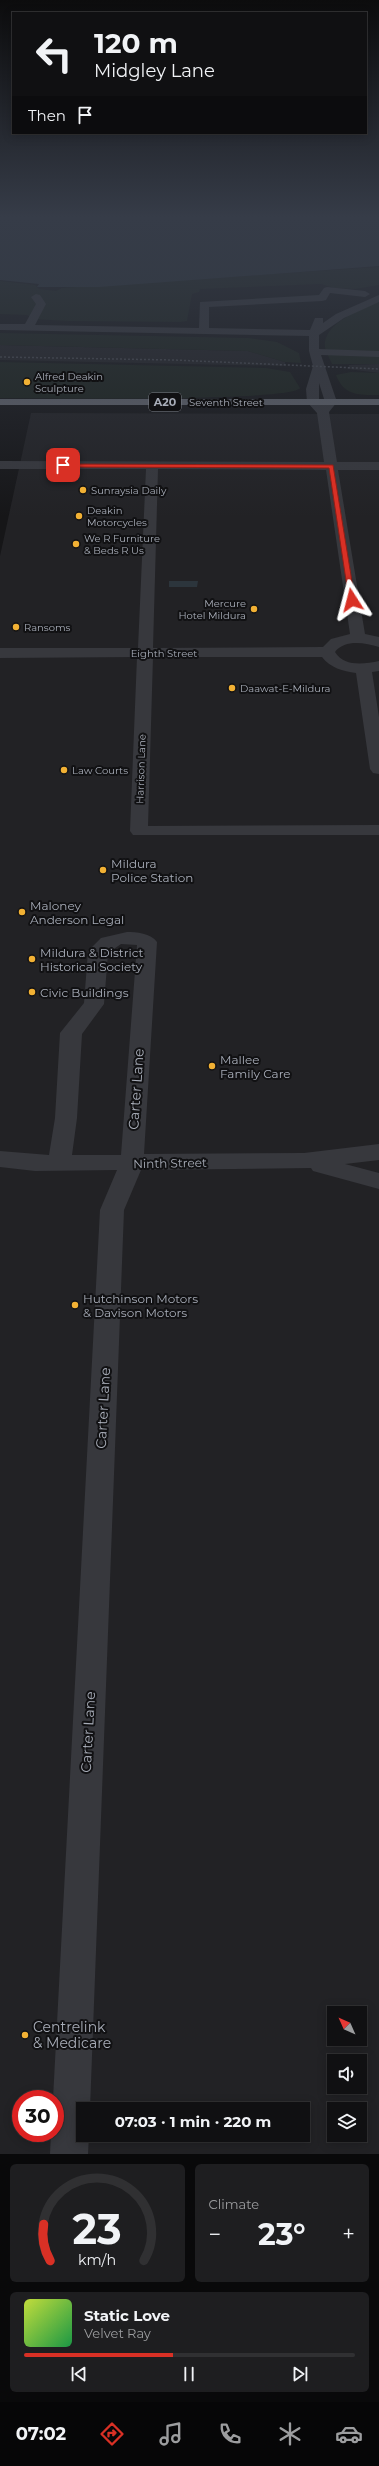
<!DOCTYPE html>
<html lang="en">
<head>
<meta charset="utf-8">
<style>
  :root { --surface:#101012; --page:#1e1e20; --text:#f1f3f6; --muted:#9c9d9f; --line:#303032; --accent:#d93025 }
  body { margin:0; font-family:Montserrat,sans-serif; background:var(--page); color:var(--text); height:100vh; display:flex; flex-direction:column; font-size:15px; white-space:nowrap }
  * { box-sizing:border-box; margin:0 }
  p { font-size:13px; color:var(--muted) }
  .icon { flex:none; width:22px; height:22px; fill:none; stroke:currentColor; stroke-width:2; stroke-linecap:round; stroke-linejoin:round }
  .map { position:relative; height:2154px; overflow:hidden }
  .drawer { display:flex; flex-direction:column; gap:10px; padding:10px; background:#09090a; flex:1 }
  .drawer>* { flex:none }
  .banner { position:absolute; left:12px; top:12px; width:355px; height:122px; border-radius:0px; box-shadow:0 2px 10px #0003,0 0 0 1px var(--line); background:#101012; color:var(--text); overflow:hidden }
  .needle { width:26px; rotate:315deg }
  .tools { position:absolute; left:327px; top:2006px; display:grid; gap:8px }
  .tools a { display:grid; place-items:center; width:40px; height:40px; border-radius:0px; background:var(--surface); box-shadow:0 2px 10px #0003,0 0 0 1px var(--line); font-size:20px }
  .speed { position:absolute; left:12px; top:2090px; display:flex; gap:8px; font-size:20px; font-weight:700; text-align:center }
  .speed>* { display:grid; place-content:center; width:52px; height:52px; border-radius:50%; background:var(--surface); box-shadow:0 2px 10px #0003,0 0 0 1px var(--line); line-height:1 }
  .speed .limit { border:6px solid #d22; background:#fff; color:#111 }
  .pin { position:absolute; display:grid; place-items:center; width:34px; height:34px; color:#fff; margin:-17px; border-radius:8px; box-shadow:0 2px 6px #0006 }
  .me { position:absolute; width:44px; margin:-22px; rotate:351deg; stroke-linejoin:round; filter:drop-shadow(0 0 3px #0008) }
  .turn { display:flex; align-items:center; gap:14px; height:84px; padding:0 16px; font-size:18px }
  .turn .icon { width:52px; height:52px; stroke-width:2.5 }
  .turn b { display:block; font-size:28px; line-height:34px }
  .then { display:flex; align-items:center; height:38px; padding:0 16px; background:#0003; gap:8px; font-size:15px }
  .big { font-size:30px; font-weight:700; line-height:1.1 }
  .drawer .card { flex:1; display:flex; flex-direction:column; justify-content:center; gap:6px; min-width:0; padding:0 14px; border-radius:6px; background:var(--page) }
  .drawer .dial { align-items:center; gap:0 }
  .dial svg { height:104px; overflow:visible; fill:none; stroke:var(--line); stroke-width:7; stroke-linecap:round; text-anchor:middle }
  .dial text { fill:var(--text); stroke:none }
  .song { display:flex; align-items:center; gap:12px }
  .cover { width:48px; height:48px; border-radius:6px; background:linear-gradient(135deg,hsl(70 70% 55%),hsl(140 70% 35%)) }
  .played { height:4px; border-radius:2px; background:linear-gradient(90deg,var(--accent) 45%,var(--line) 45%) }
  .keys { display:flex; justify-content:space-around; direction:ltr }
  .heat { display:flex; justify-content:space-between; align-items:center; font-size:22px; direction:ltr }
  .drawer .tiles { flex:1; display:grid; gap:10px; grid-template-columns:1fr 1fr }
  .card:last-child { grid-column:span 2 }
  .trip { position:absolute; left:76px; top:2102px; width:234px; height:40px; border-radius:0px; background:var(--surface); box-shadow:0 2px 10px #0003,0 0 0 1px var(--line); font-weight:700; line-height:40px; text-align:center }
  .tab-bar { display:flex; height:64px; justify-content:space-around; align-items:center; background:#060607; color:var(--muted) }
  .tab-bar .icon { width:28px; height:28px }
  .tab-bar .active { color:var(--accent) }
  .tab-bar b { font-size:18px; color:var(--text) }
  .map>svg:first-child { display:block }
  .built { fill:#222225; fill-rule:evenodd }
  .green { fill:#1c231d }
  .water { fill:#2c353c }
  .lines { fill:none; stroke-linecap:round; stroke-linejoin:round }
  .minor { fill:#37383d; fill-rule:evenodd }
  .highway { fill:#63666e; fill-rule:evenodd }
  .rail { stroke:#4a4c52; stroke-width:1.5; stroke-dasharray:2 2; stroke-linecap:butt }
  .route { fill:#d93025; stroke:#8d1f18 }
  .poi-dot { fill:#f2b134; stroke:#111113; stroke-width:1.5 }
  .labels { text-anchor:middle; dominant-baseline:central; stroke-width:4; stroke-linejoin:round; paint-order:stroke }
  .far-poi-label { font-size:10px; fill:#a8adb8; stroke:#111113; text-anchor:start }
  .far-street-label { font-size:10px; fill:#a8adb8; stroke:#111113 }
  .shield { fill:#111113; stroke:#7b7e86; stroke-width:1 }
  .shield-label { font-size:11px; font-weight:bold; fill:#a8adb8 }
  .poi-label { font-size:12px; fill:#a8adb8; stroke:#111113; text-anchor:start }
  .street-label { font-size:12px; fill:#a8adb8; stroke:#111113 }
  .near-street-label { font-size:14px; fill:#a8adb8; stroke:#111113 }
  .near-poi-label { font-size:14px; fill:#a8adb8; stroke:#111113; text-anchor:start }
</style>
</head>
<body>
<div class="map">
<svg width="379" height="2154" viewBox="0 0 379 2154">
  <rect width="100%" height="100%" fill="#161618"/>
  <g class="built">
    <polygon points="0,345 248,351 285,362 285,366 0,360"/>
    <polygon points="379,364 379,373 348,369 349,365"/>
    <path d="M31,413l348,1v1740h-379v-1598zM334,2013h26v26h-26zM334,2061h26v26h-26zM21,2099h34v34h-34zM83,2109h220v26h-220zM334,2109h26v26h-26z"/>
  </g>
  <g class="green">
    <polygon points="379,267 379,285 355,289 334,288 321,284 200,289 199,292 192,294 187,321 180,322 68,321 33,319 27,315 0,314 0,281 35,285 39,289 56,291 62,288"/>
    <path d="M379,302v62h-47c-2,-5 -6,-11 -7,-17 -3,-23 37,-39 54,-45z"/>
    <polygon points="0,333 248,338 277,342 299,353 301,363 285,362 248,351 0,345"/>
    <path d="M0,362l266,6 24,4 10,16c-8,14 -266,10 -300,10z"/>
    <path d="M351,372l28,1v22c-20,0 -35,1 -43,-20z"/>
  </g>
  <g class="water">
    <polygon points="0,215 379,215 379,266 99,287 37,287 39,284 0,280"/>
    <polygon points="169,581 198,581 197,587 169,587"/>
  </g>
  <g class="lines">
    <g class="minor">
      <path d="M327,287l38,4 5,3 -5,3 -35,-4 -4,7 -4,1 -113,6v21l101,2 5,-12h8v5l13,-9 43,-19v7l-35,16 -25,17v14l60,2v6l-58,-2 16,47 -8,10 8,50h42v8h-41l27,164 14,3v10c-14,-4 -34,-8 -44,5 9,15 29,12 44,9v10l-7,1 7,45v57l-6,-1 -3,-4 -14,-96c-13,-2 -26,-5 -34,-16h-169l-5,169 231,-1v10h-246l-3,-4 7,-174 -137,1v-10h138l8,-179h-146v-8l324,1 -7,-49 -10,-11 -1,-13 7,-23 -4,-15v-15l-309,-6v-6h25l11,-20 -5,-7 5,-3 4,1 6,9 -11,21 164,3 1,-26 119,-7 5,-7zM319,383l6,19 -2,3 -4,-4zM158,469l168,1 24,164 -19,5 -8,8 -170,1z"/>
      <path d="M127,932c9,0 24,1 30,10l-13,212 160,-1 75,-9v16l-34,4 34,9v16l-66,-18 -2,-3 -170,2 -17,40 -34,899h-7v26h6l-1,19h-38l1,-21h4v-34h-2l47,-889 17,-40 -82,1 -35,-4v-16l49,4 6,-37 5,-85 24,-30 4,-52 13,-13zM121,944l16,1 -16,210h-49l5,-37 5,-84 22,-30 4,-51z"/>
    </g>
    <rect class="highway" x="0" y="399" width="379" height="6"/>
    <polyline class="rail" points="0,357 174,360 379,369"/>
  </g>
  <linearGradient id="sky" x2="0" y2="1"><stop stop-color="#0c0c0d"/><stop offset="0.42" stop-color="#363c48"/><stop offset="1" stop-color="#363c48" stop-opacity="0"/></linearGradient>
  <rect width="379" height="517" fill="url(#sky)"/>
  <polygon class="route" points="61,464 333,465 355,600 352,601 349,600 329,468 63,467"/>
  <g class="poi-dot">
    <circle cx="27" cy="382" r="4"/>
    <circle cx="83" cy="490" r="4"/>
    <circle cx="79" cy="516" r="4"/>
    <circle cx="76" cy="544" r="4"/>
    <circle cx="254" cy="609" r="4"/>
    <circle cx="16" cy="627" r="4"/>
    <circle cx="232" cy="688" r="4"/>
    <circle cx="64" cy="770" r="4"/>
    <circle cx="103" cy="870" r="4"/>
    <circle cx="22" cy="912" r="4"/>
    <circle cx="32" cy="959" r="4"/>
    <circle cx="32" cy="992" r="4"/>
    <circle cx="212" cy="1066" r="4"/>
    <circle cx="75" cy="1305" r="4"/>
    <circle cx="25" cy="2035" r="4"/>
  </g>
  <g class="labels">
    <g class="far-poi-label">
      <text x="35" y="376">Alfred Deakin<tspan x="35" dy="12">Sculpture</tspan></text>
      <text x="91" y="490">Sunraysia Daily</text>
      <text x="87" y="510">Deakin<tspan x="87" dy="12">Motorcycles</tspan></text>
      <text x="84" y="538">We R Furniture<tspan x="84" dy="12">&amp; Beds R Us</tspan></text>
      <text x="246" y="603" text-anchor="end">Mercure<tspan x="246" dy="12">Hotel Mildura</tspan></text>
      <text x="24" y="627">Ransoms</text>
      <text x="240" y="688">Daawat-E-Mildura</text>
      <text x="72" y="770">Law Courts</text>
    </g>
    <g class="far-street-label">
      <text x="226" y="402">Seventh Street</text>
      <text x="164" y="653">Eighth Street</text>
      <text transform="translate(141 769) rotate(-88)">Harrison Lane</text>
    </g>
    <rect class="shield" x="149" y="393" width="32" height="18" rx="3"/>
    <g class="shield-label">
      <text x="165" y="402">A20</text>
    </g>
    <g class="poi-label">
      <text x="111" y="863">Mildura<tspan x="111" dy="14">Police Station</tspan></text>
      <text x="30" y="905">Maloney<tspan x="30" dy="14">Anderson Legal</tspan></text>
      <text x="40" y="952">Mildura &amp; District<tspan x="40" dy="14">Historical Society</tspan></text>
      <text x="40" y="992">Civic Buildings</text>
      <text x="220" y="1059">Mallee<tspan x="220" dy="14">Family Care</tspan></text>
      <text x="83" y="1298">Hutchinson Motors<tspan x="83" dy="14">&amp; Davison Motors</tspan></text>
    </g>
    <g class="street-label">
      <text transform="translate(170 1163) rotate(-1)">Ninth Street</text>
    </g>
    <g class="near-street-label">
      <text transform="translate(136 1089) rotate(-86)">Carter Lane</text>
      <text transform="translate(103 1408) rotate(-87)">Carter Lane</text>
      <text transform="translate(88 1732) rotate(-87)">Carter Lane</text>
    </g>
    <g class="near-poi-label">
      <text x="33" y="2027">Centrelink<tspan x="33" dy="16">&amp; Medicare</tspan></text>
    </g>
  </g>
</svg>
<div class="tools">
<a><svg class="needle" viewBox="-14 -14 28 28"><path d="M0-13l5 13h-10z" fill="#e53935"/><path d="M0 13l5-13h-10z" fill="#9c9d9f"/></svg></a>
<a><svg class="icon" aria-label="sound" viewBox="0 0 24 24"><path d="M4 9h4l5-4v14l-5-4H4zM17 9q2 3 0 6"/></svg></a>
<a><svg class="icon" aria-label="layers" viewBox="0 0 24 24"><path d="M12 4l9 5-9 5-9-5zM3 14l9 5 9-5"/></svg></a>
</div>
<div class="speed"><div class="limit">30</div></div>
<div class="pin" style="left:63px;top:465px;background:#d93025"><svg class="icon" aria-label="arrive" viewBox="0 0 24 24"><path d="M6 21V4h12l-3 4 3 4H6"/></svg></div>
<svg class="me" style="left:352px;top:600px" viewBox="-20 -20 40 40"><path d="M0-17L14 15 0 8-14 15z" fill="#d93025" stroke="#fff" stroke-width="4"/></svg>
<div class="trip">07:03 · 1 min · 220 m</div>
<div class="banner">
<div class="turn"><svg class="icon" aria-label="left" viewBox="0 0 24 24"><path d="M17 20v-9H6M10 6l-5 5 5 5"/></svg><div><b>120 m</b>Midgley Lane</div></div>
<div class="then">Then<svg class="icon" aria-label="arrive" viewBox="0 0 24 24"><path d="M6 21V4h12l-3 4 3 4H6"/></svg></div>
</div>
</div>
<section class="drawer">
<div class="tiles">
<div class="card dial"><svg viewBox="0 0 100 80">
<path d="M14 69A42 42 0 1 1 86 69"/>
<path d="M14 69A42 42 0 0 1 9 41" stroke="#d93025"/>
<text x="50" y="56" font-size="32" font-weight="700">23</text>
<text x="50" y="72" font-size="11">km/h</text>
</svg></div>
<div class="card"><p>Climate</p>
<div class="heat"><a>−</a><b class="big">23°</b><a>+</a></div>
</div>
<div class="card">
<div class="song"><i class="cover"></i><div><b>Static Love</b><p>Velvet Ray</p></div></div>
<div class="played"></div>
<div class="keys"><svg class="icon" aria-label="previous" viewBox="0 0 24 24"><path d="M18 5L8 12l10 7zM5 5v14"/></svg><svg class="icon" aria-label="pause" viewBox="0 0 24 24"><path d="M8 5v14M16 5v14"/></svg><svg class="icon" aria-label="next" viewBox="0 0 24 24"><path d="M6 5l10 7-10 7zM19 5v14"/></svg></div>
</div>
</div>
</section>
<nav class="tab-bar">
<b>07:02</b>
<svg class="icon active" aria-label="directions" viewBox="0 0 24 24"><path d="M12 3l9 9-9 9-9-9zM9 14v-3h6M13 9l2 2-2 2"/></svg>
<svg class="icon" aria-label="music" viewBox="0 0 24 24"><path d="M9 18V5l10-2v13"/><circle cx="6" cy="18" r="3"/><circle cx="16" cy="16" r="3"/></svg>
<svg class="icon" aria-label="phone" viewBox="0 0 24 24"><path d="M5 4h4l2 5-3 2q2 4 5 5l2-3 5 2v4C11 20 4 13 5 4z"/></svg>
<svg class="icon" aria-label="climate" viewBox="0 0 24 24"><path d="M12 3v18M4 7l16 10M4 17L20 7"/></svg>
<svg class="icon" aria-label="car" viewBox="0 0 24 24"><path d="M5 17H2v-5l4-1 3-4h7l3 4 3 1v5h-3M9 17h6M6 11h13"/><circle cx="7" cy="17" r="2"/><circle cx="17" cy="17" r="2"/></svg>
</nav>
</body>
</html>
